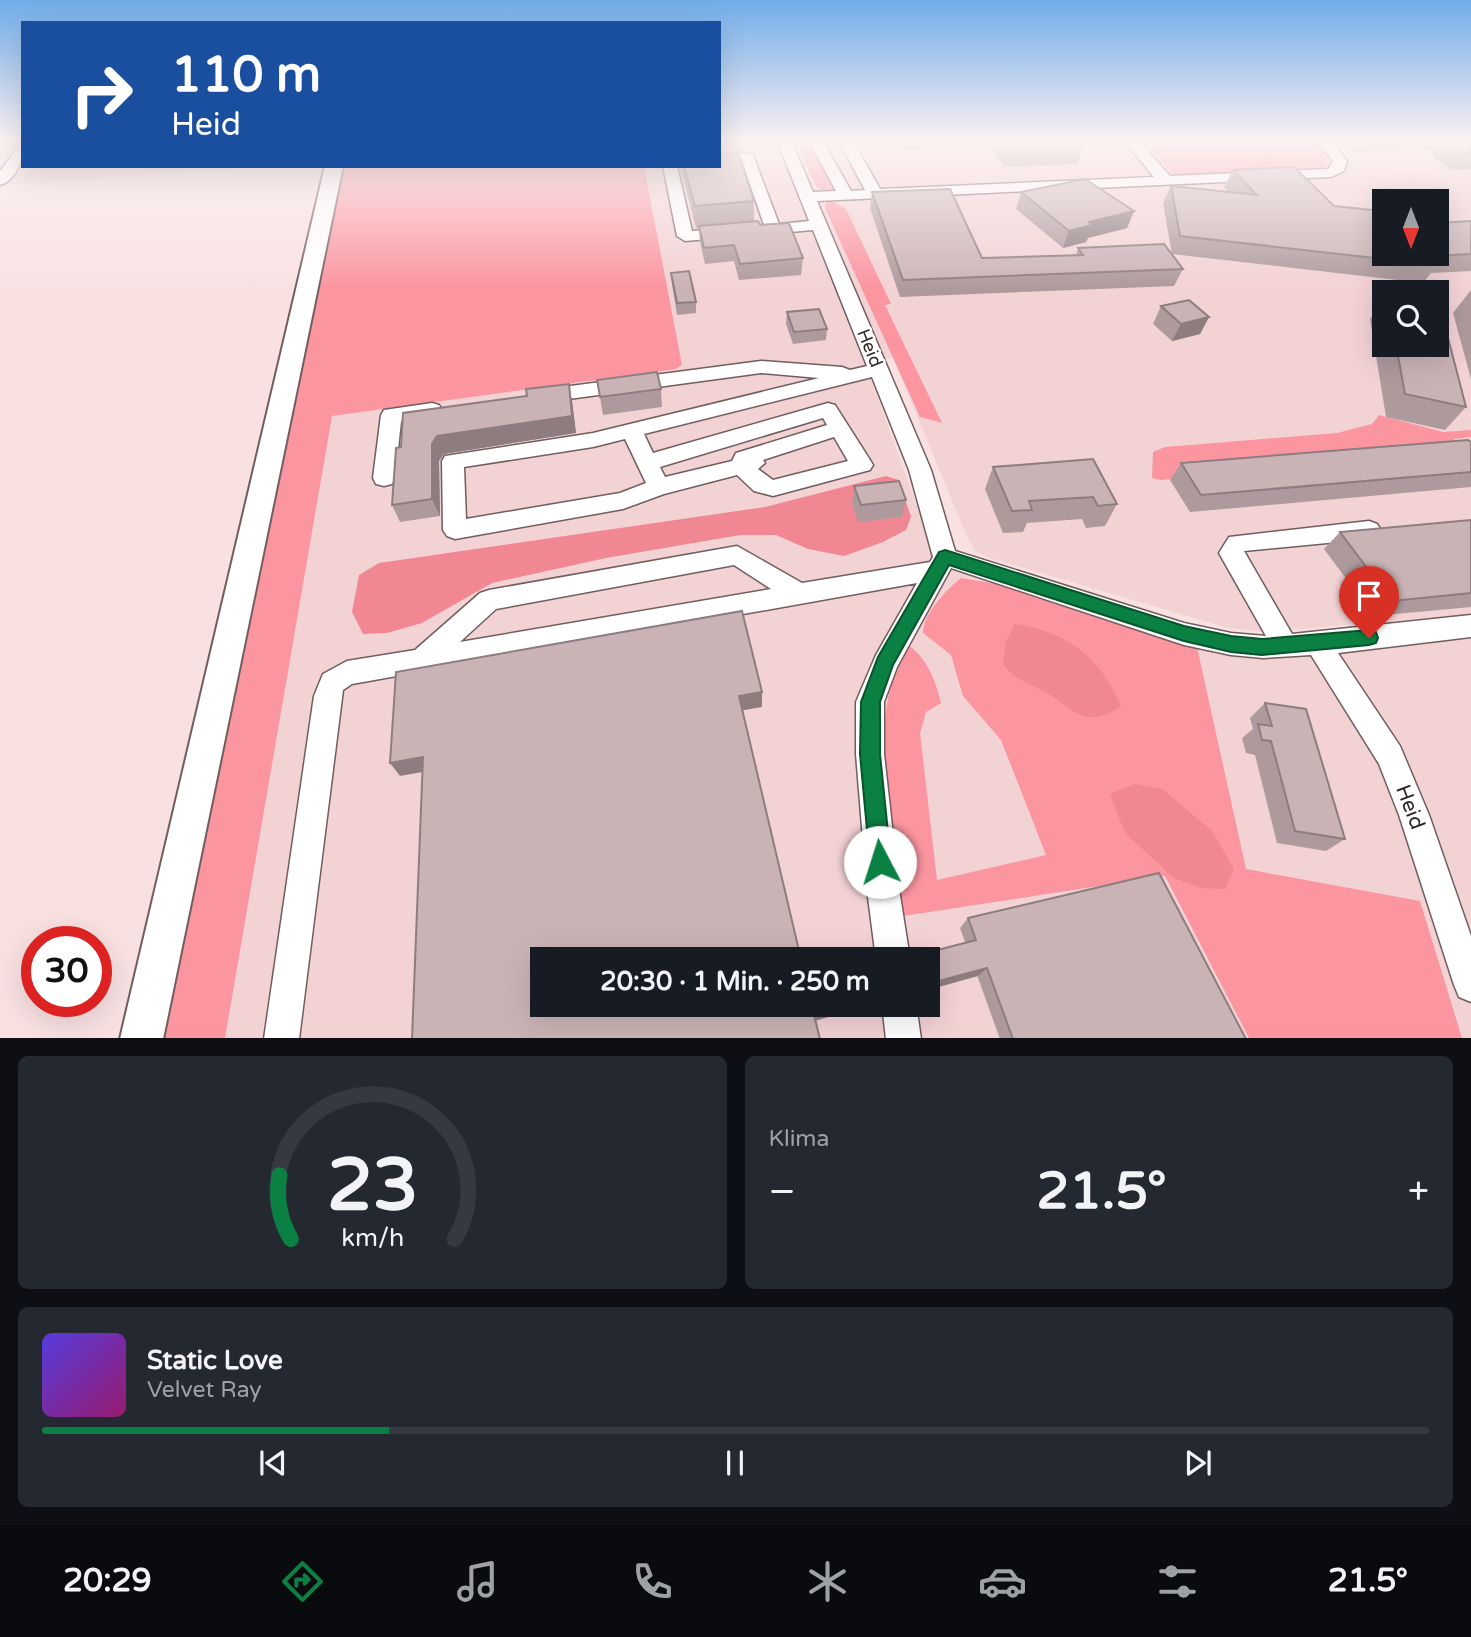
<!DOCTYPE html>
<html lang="de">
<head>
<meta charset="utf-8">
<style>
  :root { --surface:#171b24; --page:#242831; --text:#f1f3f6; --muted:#9ea1a6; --line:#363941; --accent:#0b8043 }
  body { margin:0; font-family:"Varela Round",sans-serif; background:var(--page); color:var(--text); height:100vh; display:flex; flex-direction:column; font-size:26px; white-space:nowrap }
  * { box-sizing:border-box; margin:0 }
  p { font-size:23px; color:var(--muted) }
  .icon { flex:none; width:38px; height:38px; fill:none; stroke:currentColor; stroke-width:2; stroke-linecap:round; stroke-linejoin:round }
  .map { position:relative; height:1038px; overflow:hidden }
  .panel { display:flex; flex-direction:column; gap:18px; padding:18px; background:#0d0f14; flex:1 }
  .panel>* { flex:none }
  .guide { position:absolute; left:21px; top:21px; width:700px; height:147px; border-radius:0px; box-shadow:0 7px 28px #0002; background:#1a4fa0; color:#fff; overflow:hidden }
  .needle { width:46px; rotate:180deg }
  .tools { position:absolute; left:1372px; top:189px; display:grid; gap:14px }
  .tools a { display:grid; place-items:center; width:77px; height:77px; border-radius:0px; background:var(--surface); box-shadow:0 7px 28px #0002; font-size:35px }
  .speed { position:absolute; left:21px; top:926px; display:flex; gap:14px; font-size:35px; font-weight:700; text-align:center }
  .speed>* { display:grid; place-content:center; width:91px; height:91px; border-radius:50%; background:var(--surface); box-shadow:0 7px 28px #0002; line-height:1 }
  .speed .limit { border:10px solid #d22; background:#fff; color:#111 }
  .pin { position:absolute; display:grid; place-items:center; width:60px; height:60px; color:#fff; margin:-72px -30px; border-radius:50% 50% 50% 0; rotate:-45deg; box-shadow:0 0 7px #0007 }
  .pin .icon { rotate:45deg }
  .me { position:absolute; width:77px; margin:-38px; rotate:355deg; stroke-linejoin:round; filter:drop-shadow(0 0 5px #0008) }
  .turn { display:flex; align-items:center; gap:24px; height:147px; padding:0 35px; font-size:32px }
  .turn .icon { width:91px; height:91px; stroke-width:2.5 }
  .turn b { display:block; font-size:49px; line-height:60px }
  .big { font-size:52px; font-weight:700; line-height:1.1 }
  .panel .tile { flex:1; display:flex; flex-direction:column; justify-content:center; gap:10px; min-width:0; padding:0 24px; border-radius:10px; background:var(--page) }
  .panel .dial { align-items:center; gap:0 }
  .dial svg { height:182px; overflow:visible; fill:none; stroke:var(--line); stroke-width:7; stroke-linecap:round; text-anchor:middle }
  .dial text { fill:var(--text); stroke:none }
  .song { display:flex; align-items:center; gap:21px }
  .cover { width:84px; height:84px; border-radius:10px; background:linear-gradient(135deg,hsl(250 70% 55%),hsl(320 70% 35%)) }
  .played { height:7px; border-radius:4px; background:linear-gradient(90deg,var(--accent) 25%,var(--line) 25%) }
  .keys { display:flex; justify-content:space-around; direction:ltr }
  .heat { display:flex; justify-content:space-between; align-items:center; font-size:38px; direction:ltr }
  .panel .tiles { flex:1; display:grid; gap:18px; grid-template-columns:1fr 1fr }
  .tile:last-child { grid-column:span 2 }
  .trip { position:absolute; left:530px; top:947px; width:410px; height:70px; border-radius:0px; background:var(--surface); box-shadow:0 7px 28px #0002; font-weight:700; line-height:70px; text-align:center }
  .dock { display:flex; height:112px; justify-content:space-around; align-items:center; background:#090b0e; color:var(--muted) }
  .dock .icon { width:49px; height:49px }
  .dock .current { color:var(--accent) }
  .dock b { font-size:32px; color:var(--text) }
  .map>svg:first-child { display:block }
  .built { fill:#f3d2d4; fill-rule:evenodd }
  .green { fill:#fb95a0 }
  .forest { fill:#f08793 }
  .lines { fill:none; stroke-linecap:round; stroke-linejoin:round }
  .minor-casing { stroke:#715d5e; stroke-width:3 }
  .major-casing { stroke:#715d5e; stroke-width:4 }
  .minor { fill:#fff; fill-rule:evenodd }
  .major { fill:#fff; fill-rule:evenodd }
  .wall { fill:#ae9a9c }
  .shaded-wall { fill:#8d7d7f }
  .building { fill:#cab3b5; stroke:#8d7d7f; stroke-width:2 }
  .route { fill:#0b8043; stroke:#07532c; stroke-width:2 }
  .labels { text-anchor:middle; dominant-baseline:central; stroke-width:5; stroke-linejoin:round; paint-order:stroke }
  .street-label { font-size:18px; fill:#302727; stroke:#fff }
  .near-street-label { font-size:21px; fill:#302727; stroke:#fff }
</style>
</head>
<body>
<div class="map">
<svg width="1471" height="1039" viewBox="0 0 1471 1039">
  <rect width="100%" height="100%" fill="#f9e1e2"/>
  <g class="built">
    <polygon points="0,143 23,143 23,166 262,166 5,185 0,190"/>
    <path d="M719,143h752v471l-205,18 -38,-4 -238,-70 -15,-7 -7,-12 -75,-181 -29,2 69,190 44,29 39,8 181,60 87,11 96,-14 91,-8v402l-1246,1 107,-623 344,-47 6,-4 -38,-199h75zM1384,201h53v53h-53zM1384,292h53v53h-53zM542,959h386v45h-386z"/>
  </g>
  <g class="green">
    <polygon points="796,143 810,143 829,182 838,191 821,190 816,186"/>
    <polygon points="1146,143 1316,143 1328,162 1325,168 1316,170 1174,176"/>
    <polygon points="342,166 644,166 682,365 676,369 332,416 225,1038 158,1039"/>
    <polygon points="832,201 846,209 891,304 885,305 942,423 920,417 825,208 826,203"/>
    <polygon points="1379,415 1443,432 1471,430 1471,437 1454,439 1468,454 1161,480 1152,478 1153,452 1165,447 1337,433 1372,424"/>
    <path d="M961,578l55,9 181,60 49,222 174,32 42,137h-213l-84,-162 -262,40c-10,-81 -40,-199 5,-271 19,13 28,36 33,58l-15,9 -6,21 17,147 109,-25 -45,-115 -38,-44 -12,-41 -28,-22c0,-19 23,-43 38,-55z"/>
  </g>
  <g class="forest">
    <polygon points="886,476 899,480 911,517 906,530 883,542 844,556 808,549 776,535 740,535 606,558 492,583 422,623 387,633 363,634 352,612 359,575 379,563 765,507"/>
    <path d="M1015,624c52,7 86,34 106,82 -36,25 -47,3 -77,-15 -17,-9 -29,-11 -41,-27l3,-23z"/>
    <polygon points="1135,784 1162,789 1212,831 1234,869 1225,889 1201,888 1174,878 1125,833 1110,794"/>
  </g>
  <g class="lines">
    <defs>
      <g id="minor">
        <path d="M778,143h14l21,49 23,-1 -26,-48h14l27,48 14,-1 -25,-47h14l26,46 274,-12 -28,-34h15l29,33 158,-7 5,-8 -15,-18h15l14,18 -3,10 -13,6 -514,24 114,269 24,81 229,72 47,10 35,3 -47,-83 10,-16 140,-16 8,3 4,6 -4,6 -8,3 -125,12 48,83 179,-19v22l-133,16 62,93 29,69 42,121v66l-12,-5 -5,-12 -55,-170 -20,-51 -68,-109 -48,3 -32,-3 -47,-10 -233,-77 -54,99 -13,35v52l15,135 11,70h-34l-9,-70 -11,-135v-52l20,-47 41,-72 -565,101 -9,6 -44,349h-35l50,-343 9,-22 24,-13 68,-11 65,-57 9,-3 248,-44 65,37 128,-21 3,-5 -24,-87 -37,-93 -228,57 9,19 175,-50 7,2 35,55 3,5 -3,5 -97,26 -19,-5 -17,-16 -73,19 -41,15 -168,30 -8,-3 -4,-6 -1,-69 3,-5 148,-23 226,-55 -58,-5 -222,30 -7,-2 -3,-5 3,-5 229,-30 81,6 8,3 17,-4 -54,-136 -128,11 -8,-5 -14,-70h14l15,65 72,-6 -22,-64 -23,-4v-8l34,6 26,69 30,-3zM823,418l4,7 -91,28 -4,8 -67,16 -5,-10zM834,437l14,24 -75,19 -15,-11 7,-6 -2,-3zM625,439l21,44 -26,10 -154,26 -2,-52 129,-20zM734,565l37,24 -311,53 36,-33z"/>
        <path d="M23,147c0,14 -8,34 -23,38v-14l18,-23z"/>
        <polygon points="432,403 439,405 442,410 439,415 401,421 395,478 392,484 384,486 376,484 373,478 381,415 384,410"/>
        <polygon points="882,1004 916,1004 921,1039 886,1039"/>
      </g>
      <polygon id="major" points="325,166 343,166 163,1039 120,1039"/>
    </defs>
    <use href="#minor" class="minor-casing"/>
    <use href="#major" class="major-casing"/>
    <use href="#minor" class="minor"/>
    <use href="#major" class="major"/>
  </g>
  <g class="wall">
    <polygon points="894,143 1082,143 1084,145 1077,164 1004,167 989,145 896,149"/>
    <polygon points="1343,143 1471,143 1471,169 1451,170 1431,155 1435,148 1353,152"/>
    <polygon points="680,166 719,166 754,201 754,222 803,258 801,275 739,280 734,261 705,264 700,242 699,228 696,228"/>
    <polygon points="1233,170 1334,206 1376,211 1379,206 1384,206 1384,254 1471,221 1471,271 1431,273 1423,283 1172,254 1163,203 1171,186 1229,192 1224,187"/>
    <polygon points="872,192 982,258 1076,255 1078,248 1183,269 1174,286 900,297 870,208"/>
    <polygon points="1021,192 1134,211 1127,228 1088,238 1086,242 1063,248 1016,209"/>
    <polygon points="671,273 696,302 696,313 677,315 672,284"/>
    <polygon points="1471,290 1471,379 1453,313"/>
    <polygon points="1384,300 1384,345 1437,345 1466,407 1445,430 1386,417 1370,319"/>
    <polygon points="1161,306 1209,317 1200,334 1172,341 1153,324"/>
    <polygon points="787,312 827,329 826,340 793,344 786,324"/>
    <polygon points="597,380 661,389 662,407 603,415"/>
    <polygon points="572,401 576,433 444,454 439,461 440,516 400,522 392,505 401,447"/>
    <polygon points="1471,442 1471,487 1190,512 1170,480 1181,463"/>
    <polygon points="993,467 1117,504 1105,526 1086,528 1082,519 1027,523 1023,532 1003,533 985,489"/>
    <polygon points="854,486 906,500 902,517 858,522 852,503"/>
    <polygon points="1471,520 1471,607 1374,616 1324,549 1340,532"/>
    <polygon points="1265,703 1345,839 1326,851 1277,843 1255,755 1246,753 1242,738 1253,729 1250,718"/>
    <polygon points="968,918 1246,1039 1000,1039 960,928"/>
  </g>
  <g class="shaded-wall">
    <polygon points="1134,211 1127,228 1088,238 1086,242 1063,248 1069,231 1089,222"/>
    <polygon points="1209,317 1200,334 1172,341 1181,324"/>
    <polygon points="569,384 572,401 576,433 444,454 439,461 440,516 432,499 432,444 437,436"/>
    <polygon points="762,692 762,707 739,711 739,696"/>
    <polygon points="423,757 433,770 400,776 390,763"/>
    <polygon points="987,968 978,976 928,990 928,984"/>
    <polygon points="853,1004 874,1004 811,1022 814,1015"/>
  </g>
  <g class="building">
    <polygon points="735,143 754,201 695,206 684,166 719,166 719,145"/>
    <polygon points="1006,143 1082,143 1084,145 1009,148"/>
    <polygon points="1447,143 1471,143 1471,154 1462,154"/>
    <polygon points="1294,167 1334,206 1382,211 1379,206 1384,206 1384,254 1437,254 1437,223 1471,221 1471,254 1432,256 1437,265 1180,236 1171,186 1257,195 1233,170"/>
    <polygon points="1085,179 1134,211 1089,222 1092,225 1069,231 1021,192"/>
    <polygon points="950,189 982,258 1083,255 1078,248 1164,244 1183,269 903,280 872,192"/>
    <polygon points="758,221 760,225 789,223 803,258 740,264 734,245 704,248 699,226"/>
    <polygon points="689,271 696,302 677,303 671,273"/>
    <polygon points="1189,300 1209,317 1181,324 1161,306"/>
    <polygon points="1437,306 1440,307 1466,407 1405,394 1396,345 1437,345"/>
    <polygon points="819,309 827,329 794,332 787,312"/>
    <polygon points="657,372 661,389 600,397 597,380"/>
    <polygon points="569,384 572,416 437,436 432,444 432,499 392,505 396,448 401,447 403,413 527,396 526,389"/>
    <polygon points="1468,440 1471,442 1471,472 1201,495 1181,463"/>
    <polygon points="1093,459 1117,504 1098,506 1093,497 1029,501 1032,510 1012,511 993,467"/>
    <polygon points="899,481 906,500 861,505 854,486"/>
    <polygon points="1471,520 1471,593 1392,601 1340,532"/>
    <polygon points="742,611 762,692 739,696 801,959 542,959 542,1004 853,1004 814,1015 820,1039 412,1039 423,757 390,763 396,672"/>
    <polygon points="1265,703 1306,709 1345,839 1295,831 1271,741 1262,740 1258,724 1272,726"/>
    <polygon points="1159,873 1246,1039 1013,1039 987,968 928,984 928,959 903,959 976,940 968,918"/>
  </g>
  <linearGradient id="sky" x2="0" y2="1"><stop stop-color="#71ace9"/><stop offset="0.49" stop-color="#fcf2f2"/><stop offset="1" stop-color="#fcf2f2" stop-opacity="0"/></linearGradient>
  <rect width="1471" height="289" fill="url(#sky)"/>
  <polygon class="route" points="945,550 1184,626 1231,636 1262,639 1369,630 1376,632 1378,638 1376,643 1369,645 1262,655 1231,652 1184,641 949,565 893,665 880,702 880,754 891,862 888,870 880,873 873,870 870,862 860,754 861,702 878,657 939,552"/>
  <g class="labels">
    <g class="street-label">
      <text transform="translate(870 348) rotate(68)">Heid</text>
    </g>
    <g class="near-street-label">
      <text transform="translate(1410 807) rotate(69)">Heid</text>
    </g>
  </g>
</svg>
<div class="tools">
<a><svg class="needle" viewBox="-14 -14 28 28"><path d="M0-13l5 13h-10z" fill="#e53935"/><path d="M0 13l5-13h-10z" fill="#9ea1a6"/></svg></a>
<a><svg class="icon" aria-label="search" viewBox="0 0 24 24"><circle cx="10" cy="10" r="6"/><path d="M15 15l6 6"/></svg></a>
</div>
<div class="speed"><div class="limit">30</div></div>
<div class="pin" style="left:1369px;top:638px;background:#d93025"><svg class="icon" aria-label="arrive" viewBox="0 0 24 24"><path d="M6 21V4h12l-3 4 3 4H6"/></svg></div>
<svg class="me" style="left:880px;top:862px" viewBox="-20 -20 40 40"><circle r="19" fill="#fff"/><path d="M0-13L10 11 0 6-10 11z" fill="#0b8043"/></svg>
<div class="trip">20:30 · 1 Min. · 250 m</div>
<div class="guide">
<div class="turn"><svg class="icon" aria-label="right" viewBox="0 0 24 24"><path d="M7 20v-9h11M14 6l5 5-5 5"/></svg><div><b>110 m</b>Heid</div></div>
</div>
</div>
<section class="panel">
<div class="tiles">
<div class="tile dial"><svg viewBox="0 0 100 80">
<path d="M14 69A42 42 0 1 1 86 69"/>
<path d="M14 69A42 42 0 0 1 9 41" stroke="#0b8043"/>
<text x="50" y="56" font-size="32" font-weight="700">23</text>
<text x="50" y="72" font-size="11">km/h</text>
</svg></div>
<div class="tile"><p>Klima</p>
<div class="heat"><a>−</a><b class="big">21.5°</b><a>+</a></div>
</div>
<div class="tile">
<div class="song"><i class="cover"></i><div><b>Static Love</b><p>Velvet Ray</p></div></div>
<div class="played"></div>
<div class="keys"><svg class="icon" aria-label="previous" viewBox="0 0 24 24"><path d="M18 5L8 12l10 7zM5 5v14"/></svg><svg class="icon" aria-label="pause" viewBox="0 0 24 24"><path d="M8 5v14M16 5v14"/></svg><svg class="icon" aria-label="next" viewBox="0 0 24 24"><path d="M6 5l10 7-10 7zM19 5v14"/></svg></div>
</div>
</div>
</section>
<nav class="dock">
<b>20:29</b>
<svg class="icon current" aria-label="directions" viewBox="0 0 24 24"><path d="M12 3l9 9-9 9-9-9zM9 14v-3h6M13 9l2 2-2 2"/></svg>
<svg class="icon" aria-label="music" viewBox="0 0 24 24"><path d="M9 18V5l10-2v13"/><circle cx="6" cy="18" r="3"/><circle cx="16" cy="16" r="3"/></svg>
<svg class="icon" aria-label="phone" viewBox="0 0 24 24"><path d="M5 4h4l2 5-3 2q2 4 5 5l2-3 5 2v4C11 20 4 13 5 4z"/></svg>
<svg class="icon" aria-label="climate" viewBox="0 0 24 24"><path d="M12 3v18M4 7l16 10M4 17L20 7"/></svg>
<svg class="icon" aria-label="car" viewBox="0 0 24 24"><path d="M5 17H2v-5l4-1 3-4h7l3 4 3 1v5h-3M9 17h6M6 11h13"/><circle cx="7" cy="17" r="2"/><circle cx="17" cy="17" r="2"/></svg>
<svg class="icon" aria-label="filters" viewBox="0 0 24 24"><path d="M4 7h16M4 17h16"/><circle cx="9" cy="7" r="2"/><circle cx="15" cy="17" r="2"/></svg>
<b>21.5°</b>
</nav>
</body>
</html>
